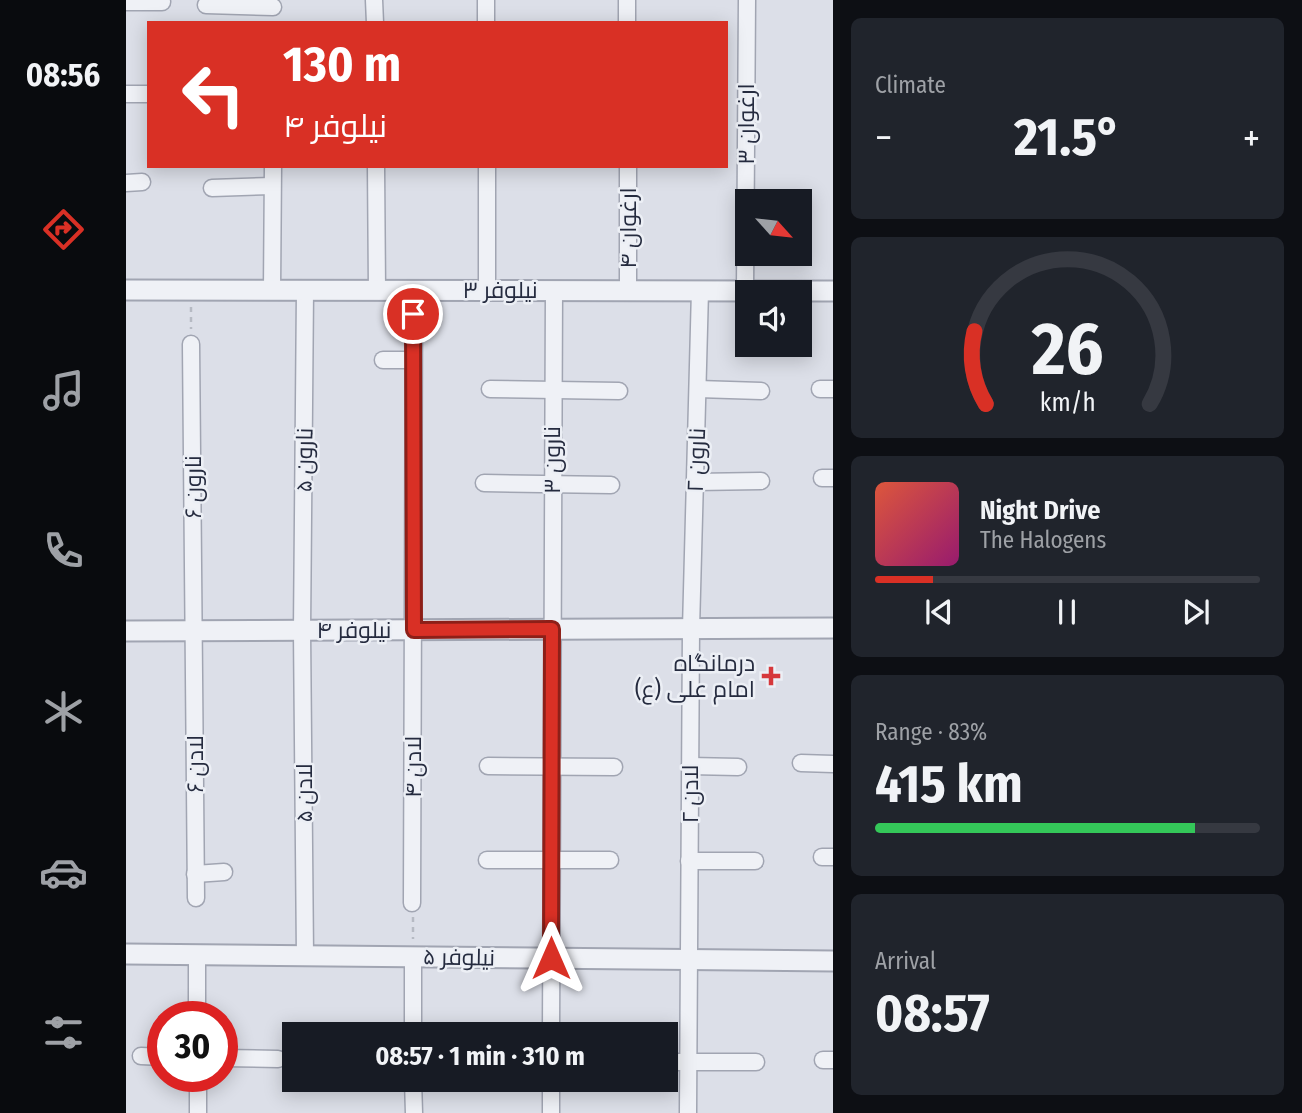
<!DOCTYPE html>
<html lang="en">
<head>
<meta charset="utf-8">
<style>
  :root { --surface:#171b24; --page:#20242c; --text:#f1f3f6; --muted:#9ea1a6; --line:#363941; --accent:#d93025 }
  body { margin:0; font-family:"Fira Sans Condensed",Cairo,sans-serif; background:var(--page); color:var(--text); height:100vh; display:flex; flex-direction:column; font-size:26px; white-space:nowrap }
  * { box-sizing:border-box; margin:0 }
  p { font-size:23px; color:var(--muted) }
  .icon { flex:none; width:38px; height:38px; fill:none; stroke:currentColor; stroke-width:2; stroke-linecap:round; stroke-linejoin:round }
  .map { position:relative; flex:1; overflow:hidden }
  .panel { display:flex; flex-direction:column; gap:18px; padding:18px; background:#0d0f14; width:469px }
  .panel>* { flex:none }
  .top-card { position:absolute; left:21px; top:21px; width:581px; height:147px; border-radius:0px; box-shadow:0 4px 18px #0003; background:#d93025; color:#fff; overflow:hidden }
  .needle { width:46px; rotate:117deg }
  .controls { position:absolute; left:609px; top:189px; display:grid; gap:14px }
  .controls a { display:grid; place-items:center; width:77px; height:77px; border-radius:0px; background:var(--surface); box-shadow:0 4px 18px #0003; font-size:35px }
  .speed { position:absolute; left:21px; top:1001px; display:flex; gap:14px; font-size:35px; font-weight:700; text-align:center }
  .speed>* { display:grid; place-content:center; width:91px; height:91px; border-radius:50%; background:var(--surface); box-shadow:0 4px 18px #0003; line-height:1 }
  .speed .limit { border:10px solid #d22; background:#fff; color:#111 }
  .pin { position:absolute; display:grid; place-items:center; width:60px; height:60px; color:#fff; margin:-30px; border:4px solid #fff; border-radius:50%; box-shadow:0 2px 7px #0007 }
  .me { position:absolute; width:77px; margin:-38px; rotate:0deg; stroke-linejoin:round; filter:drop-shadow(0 0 5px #0008) }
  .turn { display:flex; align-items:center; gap:24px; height:147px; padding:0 21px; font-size:32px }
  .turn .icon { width:91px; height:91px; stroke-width:2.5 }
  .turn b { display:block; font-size:49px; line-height:60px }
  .big { font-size:52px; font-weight:700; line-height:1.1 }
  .panel .tile { flex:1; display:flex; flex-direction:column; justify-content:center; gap:10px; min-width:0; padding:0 24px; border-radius:10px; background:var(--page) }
  .panel .dial { align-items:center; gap:0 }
  .dial svg { height:182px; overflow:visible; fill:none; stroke:var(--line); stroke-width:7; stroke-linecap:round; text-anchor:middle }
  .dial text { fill:var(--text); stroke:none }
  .song { display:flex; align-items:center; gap:21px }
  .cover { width:84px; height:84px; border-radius:10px; background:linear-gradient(135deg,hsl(10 70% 55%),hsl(320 70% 35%)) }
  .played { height:7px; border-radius:4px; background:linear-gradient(90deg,var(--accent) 15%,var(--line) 15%) }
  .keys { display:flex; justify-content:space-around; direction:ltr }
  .heat { display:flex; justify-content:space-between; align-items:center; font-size:38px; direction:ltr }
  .charge { height:10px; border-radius:5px; background:linear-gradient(90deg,#34c759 83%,var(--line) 0) }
  .trip { position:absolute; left:156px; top:1022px; width:396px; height:70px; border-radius:0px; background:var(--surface); box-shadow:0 4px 18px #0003; font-weight:700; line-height:70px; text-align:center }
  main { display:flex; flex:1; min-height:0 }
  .tab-bar { display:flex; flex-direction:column; width:126px; justify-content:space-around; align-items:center; background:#090b0e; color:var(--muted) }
  .tab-bar .icon { width:49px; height:49px }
  .tab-bar .selected { color:var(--accent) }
  .tab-bar b { font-size:32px; color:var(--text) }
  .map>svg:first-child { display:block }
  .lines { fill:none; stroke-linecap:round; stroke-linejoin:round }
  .minor-casing { stroke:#a1a5b2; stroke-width:19 }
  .tertiary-casing { stroke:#a1a5b2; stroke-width:23 }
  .path { stroke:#b6bac3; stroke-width:2.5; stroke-dasharray:5 5; stroke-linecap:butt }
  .minor { stroke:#eff1f6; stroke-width:16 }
  .tertiary { stroke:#eff1f6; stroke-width:19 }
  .route-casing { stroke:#8d1f18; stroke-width:18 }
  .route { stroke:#d93025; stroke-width:12 }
  .poi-dot { fill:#d6383c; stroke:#eceff5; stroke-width:2.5 }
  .labels { text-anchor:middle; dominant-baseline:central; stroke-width:5; stroke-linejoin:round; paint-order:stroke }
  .street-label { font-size:23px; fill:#252b3f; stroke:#eceff5 }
  .poi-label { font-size:23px; fill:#252b3f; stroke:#eceff5; text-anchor:end }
</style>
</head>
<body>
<main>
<nav class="tab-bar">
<b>08:56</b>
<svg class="icon selected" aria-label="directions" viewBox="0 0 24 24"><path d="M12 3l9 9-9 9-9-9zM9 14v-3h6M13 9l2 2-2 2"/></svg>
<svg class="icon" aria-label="music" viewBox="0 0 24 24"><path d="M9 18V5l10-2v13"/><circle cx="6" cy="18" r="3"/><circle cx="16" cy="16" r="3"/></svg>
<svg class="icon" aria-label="phone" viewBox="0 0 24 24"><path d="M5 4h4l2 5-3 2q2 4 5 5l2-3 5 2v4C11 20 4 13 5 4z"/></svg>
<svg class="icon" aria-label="climate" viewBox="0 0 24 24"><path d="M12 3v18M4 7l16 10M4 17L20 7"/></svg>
<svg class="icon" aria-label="car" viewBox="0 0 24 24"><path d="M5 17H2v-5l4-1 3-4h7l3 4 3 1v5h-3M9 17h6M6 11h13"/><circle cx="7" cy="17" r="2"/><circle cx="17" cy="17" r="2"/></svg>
<svg class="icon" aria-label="filters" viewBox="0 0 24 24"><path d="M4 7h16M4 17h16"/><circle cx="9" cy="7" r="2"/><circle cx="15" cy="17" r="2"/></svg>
</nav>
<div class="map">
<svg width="707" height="1113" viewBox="0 0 707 1113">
  <rect width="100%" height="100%" fill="#dcdfe8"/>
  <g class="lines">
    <defs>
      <g id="minor">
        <polyline points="248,0 249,23"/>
        <polyline points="360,0 360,23"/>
        <polyline points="501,0 501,23"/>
        <polyline points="0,2 36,2"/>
        <polyline points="80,5 147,7"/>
        <polyline points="0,94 23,94"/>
        <polyline points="250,166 251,290"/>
        <polyline points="361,166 361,290"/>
        <polyline points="502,166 502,290"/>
        <polyline points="0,183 16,182"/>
        <polyline points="86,188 146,186"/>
        <polyline points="146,290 147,166"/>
        <polyline points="619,291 621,0"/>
        <polyline points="65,344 70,898"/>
        <polyline points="257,360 286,360"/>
        <polyline points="364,389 493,391"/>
        <polyline points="572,389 635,391"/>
        <polyline points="694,389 707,389"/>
        <polyline points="696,478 707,478"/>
        <polyline points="569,482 635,481"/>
        <polyline points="358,483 485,485"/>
        <polyline points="675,763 707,764"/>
        <polyline points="362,766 488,767"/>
        <polyline points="564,766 612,767"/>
        <polyline points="696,857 707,857"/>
        <polyline points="361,860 484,860"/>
        <polyline points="563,861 629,861"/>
        <polyline points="69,874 98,872"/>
        <polyline points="286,903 288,290"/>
        <polyline points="71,955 71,1017"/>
        <polyline points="179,956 176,631 179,290"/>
        <polyline points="287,957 287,1034"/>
        <polyline points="425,1034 428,290"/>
        <polyline points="15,1056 37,1057"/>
        <polyline points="96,1058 152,1059"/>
        <polyline points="697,1060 707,1060"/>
        <polyline points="539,1062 630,1062"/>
        <polyline points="72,1076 72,1113"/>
        <polyline points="287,1080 288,1113"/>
        <polyline points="425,1080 425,1113"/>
        <polyline points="562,1113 565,629 574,290"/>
      </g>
      <g id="tertiary">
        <polyline points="0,290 707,291"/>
        <polyline points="0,631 707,628"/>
        <polyline points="0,954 707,961"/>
      </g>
    </defs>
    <use href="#minor" class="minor-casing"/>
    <use href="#tertiary" class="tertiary-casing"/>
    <g class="path">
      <polyline points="65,307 65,329"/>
      <polyline points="287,917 287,939"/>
    </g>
    <use href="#minor" class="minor"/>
    <use href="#tertiary" class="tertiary"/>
  </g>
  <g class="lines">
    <defs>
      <polyline id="route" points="287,314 288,630 426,629 425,958"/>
    </defs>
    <use href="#route" class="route-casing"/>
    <use href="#route" class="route"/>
  </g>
  <path class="poi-dot" d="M641.5 665.5h7v7h7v7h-7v7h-7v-7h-7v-7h7z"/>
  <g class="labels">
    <g class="street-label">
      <text transform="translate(620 124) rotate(-90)">ارغوان ۳</text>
      <text transform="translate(502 228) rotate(-90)">ارغوان ۴</text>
      <text x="374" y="290">نیلوفر ۳</text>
      <text transform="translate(178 460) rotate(-89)">نارون ۵</text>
      <text transform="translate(426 460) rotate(-90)">نارون ۳</text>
      <text transform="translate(570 460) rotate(-88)">نارون ۲</text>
      <text transform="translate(67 487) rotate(-90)">نارون ۶</text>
      <text x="228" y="630">نیلوفر ۴</text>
      <text transform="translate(69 764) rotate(-90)">لادن ۶</text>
      <text transform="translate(287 767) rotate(-90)">لادن ۴</text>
      <text transform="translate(178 793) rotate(-90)">لادن ۵</text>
      <text transform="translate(564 794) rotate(-90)">لادن ۲</text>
      <text transform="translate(333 957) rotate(1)">نیلوفر ۵</text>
    </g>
    <g class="poi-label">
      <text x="629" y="663">درمانگاه<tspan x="629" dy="26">امام علی (ع)</tspan></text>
    </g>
  </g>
</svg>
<div class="controls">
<a><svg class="needle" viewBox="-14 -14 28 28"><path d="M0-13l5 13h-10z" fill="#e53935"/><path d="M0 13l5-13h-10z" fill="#9ea1a6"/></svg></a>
<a><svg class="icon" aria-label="sound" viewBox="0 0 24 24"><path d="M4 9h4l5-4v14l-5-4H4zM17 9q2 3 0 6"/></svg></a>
</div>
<div class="speed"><div class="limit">30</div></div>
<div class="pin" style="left:287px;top:314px;background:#d93025"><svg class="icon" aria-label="arrive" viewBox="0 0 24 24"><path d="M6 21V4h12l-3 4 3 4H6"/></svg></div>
<svg class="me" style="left:425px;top:958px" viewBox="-20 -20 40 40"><path d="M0-17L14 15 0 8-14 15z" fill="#d93025" stroke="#fff" stroke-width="4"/></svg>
<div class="trip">08:57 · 1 min · 310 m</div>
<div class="top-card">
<div class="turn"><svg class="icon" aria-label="left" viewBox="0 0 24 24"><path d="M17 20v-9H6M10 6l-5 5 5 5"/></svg><div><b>130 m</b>نیلوفر ۴</div></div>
</div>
</div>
<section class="panel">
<div class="tile"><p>Climate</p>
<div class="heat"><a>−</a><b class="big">21.5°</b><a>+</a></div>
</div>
<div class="tile dial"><svg viewBox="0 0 100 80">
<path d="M14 69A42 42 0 1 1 86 69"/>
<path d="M14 69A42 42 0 0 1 9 37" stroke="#d93025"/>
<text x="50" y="56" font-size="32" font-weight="700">26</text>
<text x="50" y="72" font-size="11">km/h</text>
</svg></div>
<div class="tile">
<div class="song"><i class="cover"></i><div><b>Night Drive</b><p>The Halogens</p></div></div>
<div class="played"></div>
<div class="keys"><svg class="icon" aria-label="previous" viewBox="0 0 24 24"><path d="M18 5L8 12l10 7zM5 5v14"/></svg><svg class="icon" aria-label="pause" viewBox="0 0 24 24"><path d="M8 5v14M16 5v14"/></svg><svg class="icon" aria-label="next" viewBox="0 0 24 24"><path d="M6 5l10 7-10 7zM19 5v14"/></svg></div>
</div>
<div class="tile"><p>Range · 83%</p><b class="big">415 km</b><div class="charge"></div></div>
<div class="tile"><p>Arrival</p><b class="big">08:57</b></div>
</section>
</main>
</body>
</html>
